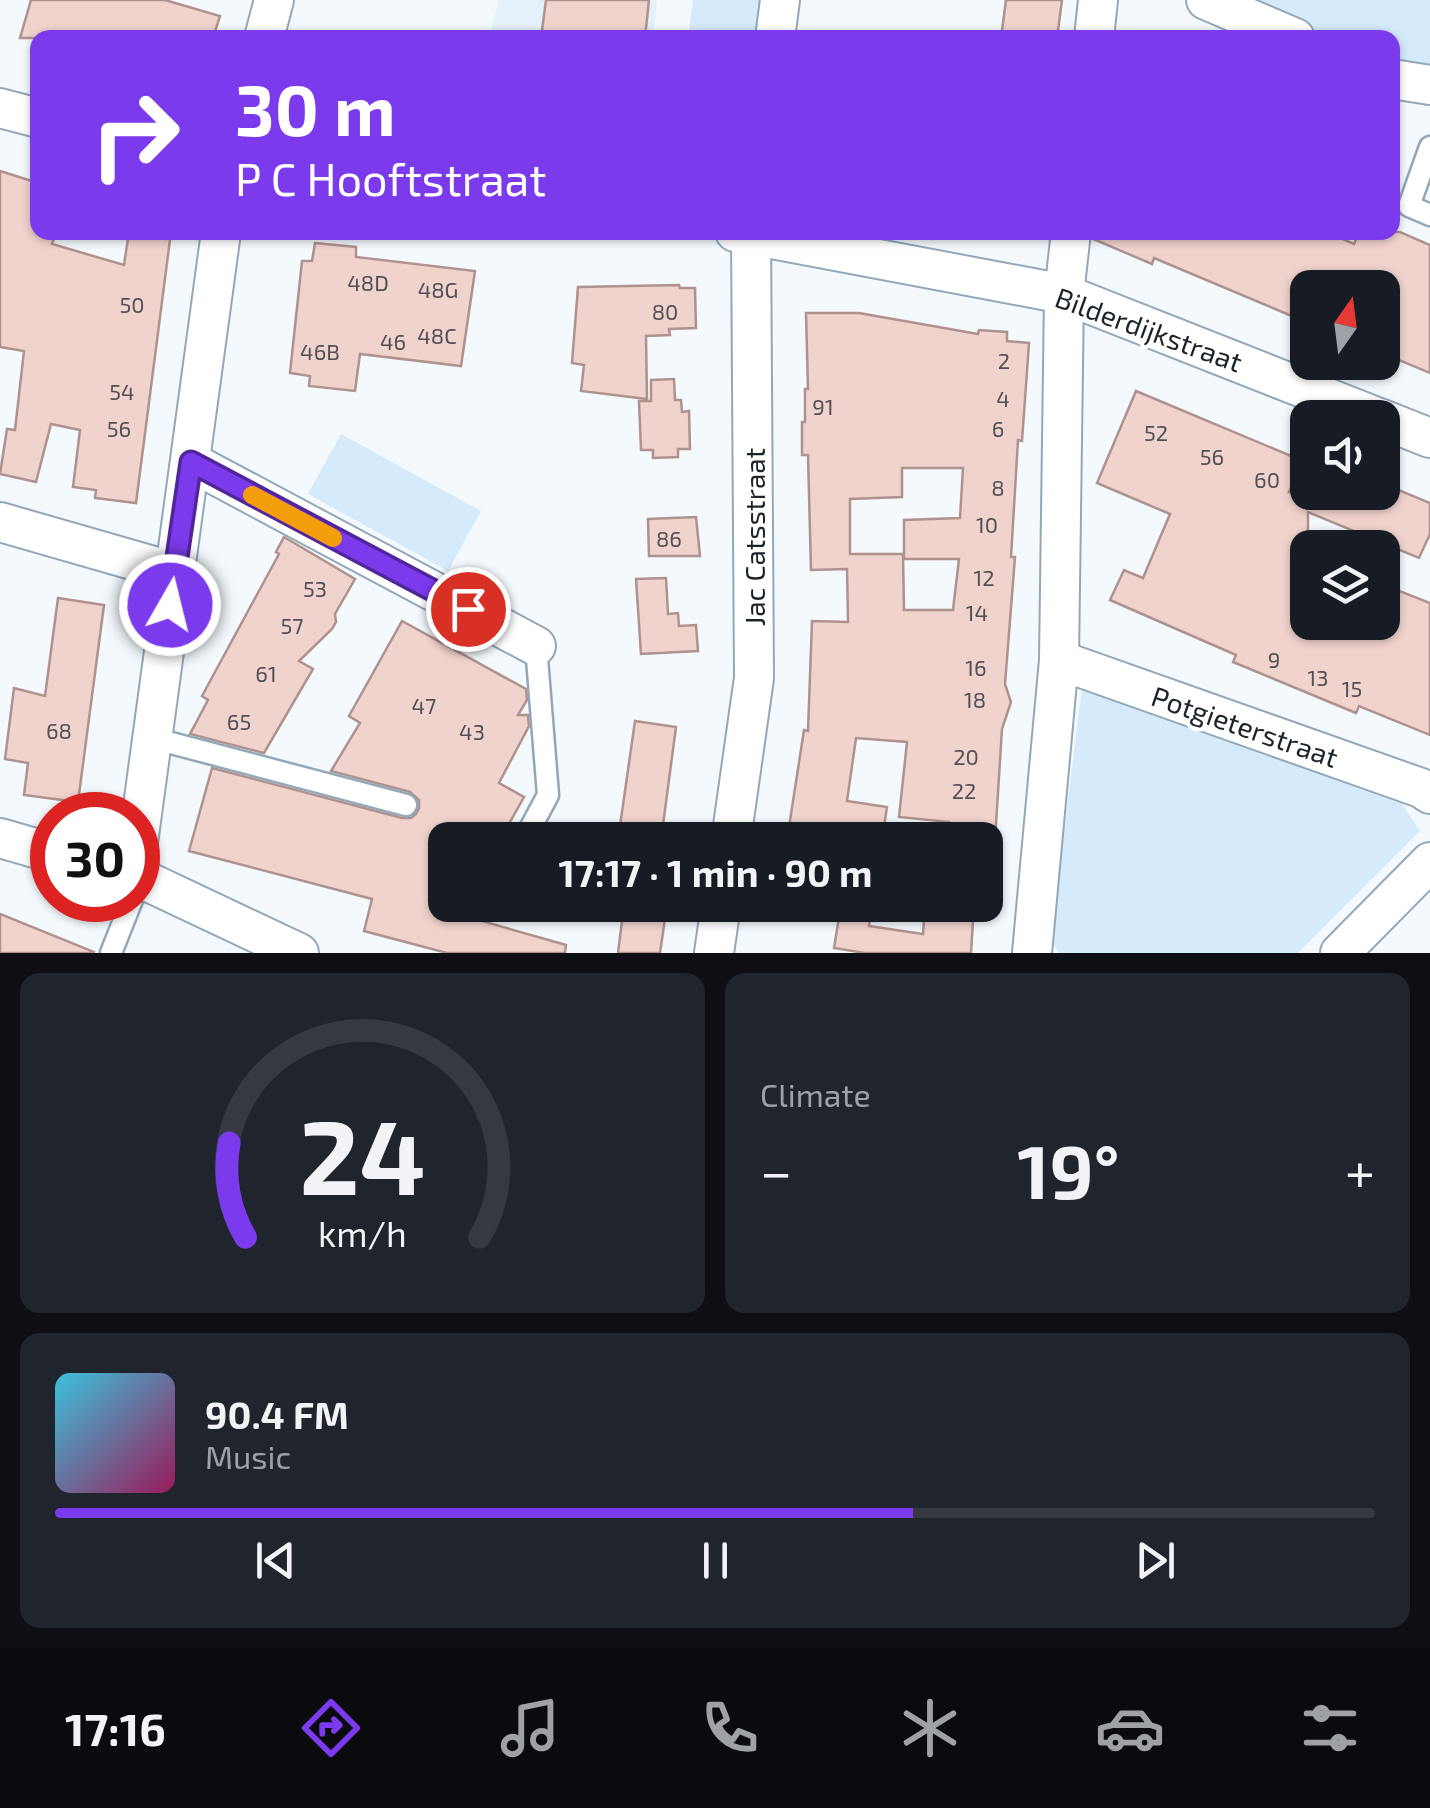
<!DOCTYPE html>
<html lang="en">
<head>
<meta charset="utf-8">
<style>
  :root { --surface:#171b24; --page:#20242c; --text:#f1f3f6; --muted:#9ea1a6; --line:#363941; --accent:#7c3aed }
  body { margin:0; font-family:"Exo 2",sans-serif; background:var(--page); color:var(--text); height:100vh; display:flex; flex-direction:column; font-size:38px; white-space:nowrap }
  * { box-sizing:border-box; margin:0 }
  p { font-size:32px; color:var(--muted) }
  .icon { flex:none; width:55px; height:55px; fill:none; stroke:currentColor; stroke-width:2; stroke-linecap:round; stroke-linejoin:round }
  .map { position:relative; height:953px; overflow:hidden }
  .drawer { display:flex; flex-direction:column; gap:20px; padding:20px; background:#0d0f14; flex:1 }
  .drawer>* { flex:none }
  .banner { position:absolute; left:30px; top:30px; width:1370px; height:210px; border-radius:20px; box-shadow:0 2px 8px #0004; background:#7c3aed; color:#fff; overflow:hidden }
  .needle { width:65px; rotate:14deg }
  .controls { position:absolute; left:1290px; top:270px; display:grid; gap:20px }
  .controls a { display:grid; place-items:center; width:110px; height:110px; border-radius:20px; background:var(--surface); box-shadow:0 2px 8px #0004; font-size:50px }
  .speed { position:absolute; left:30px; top:792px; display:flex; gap:20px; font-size:50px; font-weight:700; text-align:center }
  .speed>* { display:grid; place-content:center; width:130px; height:130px; border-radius:50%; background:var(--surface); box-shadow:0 2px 8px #0004; line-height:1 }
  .speed .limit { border:15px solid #d22; background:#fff; color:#111 }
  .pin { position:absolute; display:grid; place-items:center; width:85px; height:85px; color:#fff; margin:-42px; border:5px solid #fff; border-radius:50%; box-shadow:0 2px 10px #0007 }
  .me { position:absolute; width:110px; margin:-55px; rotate:8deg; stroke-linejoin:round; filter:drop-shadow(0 0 8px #0008) }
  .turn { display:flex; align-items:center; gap:35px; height:210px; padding:0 40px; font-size:45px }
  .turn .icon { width:130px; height:130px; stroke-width:2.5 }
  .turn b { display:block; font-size:70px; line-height:85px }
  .big { font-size:75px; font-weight:700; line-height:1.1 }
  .drawer .tile { flex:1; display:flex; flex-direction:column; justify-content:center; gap:15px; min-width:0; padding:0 35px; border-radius:20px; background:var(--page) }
  .drawer .dial { align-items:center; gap:0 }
  .dial svg { height:260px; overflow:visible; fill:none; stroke:var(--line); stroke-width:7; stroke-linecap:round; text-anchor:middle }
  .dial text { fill:var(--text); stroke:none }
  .song { display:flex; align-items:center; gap:30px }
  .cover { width:120px; height:120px; border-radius:15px; background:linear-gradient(135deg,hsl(190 70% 55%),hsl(330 70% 35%)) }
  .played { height:10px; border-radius:5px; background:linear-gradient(90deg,var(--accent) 65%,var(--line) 65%) }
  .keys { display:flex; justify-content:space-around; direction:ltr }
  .heat { display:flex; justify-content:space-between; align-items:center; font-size:55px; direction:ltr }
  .drawer .tiles { flex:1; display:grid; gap:20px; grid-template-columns:1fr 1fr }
  .tile:last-child { grid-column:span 2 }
  .trip { position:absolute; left:428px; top:822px; width:575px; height:100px; border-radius:20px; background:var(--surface); box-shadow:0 2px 8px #0004; font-weight:700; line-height:100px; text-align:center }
  .dock { display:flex; height:160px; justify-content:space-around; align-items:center; background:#090b0e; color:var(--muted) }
  .dock .icon { width:70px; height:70px }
  .dock .active { color:var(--accent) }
  .dock b { font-size:45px; color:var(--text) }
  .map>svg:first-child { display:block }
  .built { fill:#e4f0fa }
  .green { fill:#d5eafb }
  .building { fill:#f1d3ce; stroke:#af928e; stroke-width:2.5; fill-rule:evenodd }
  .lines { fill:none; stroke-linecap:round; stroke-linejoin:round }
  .lane-casing { stroke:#92a8b9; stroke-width:25 }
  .street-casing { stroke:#92a8b9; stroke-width:42 }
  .lane { stroke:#fff; stroke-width:20 }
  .street { stroke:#fff; stroke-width:38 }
  .route-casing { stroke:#51269a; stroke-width:25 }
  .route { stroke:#7c3aed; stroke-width:18 }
  .slow { stroke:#f59e0b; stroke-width:18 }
  .labels { text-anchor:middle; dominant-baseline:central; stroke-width:8; stroke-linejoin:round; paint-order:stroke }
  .number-label { font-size:22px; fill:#515054 }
  .street-label { font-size:28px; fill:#1c242b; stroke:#fff }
</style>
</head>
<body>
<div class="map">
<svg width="1430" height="953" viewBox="0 0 1430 953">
  <rect width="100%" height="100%" fill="#f4f9fd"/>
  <polygon class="built" points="499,0 657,0 653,37 451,38 452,31 490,34"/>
  <g class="green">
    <polygon points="693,0 764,0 759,37 688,38"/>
    <polygon points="1244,0 1430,0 1430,70 1393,65 1392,38 1330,37"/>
    <polygon points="341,434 481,511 448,571 308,494"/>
    <polygon points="1082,689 1402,804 1420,831 1298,953 1059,953 1050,940"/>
  </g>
  <g class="building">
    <polygon points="31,0 165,0 220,16 213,38 20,38"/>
    <polygon points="546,0 649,0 645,38 541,38"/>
    <polygon points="1006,0 1062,0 1057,38 1001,38"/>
    <polygon points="0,171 38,183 38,232 56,232 52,244 124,265 129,232 171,232 136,503 95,498 96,490 73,487 80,430 51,424 36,482 0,474 7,429 15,430 24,351 0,347"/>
    <polygon points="1093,232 1327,232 1354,244 1359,232 1400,232 1430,245 1430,373 1382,353 1382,288 1308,288 1308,298 1299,319 1154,258 1152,264 1093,239"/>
    <polygon points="315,243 356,247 356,257 475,271 461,366 360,354 355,391 309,386 310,376 290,373 302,261 312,261"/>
    <polygon points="679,285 680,288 695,288 696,328 669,329 670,335 646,336 647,399 581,391 584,365 572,363 578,287"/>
    <path d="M806,313h53l119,21 1,-4 28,2v9l22,2 -7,98 -4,-1 -7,117h4l-10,127 6,18 -9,27 -7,111h-48l2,-18 -50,-5 8,-75 -51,-4 -9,63 40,6 -5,33h-95l17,-110 4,1 4,-110 36,1 -1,-53 -36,1 -3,-115h-6v-33h3v-33h3zM902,468h61l-3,50 -56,2v39h55l-6,51h-49l-1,-56h-53v-55l52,-2z"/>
    <polygon points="674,379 675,400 681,400 682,412 689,411 690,449 678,449 678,457 653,458 653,450 641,450 639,401 651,401 651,380"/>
    <polygon points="1136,391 1303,461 1289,492 1382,492 1382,483 1430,503 1430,534 1419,558 1308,512 1308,622 1382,622 1382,584 1430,603 1430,735 1359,706 1356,713 1233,662 1236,655 1110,600 1124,570 1143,578 1170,514 1097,483"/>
    <polygon points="696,517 700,556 649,556 648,519"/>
    <polygon points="284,537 355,579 335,614 336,622 332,629 299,661 313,669 264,753 190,734 208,700 202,696 279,554 276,552"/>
    <polygon points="666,578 668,614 678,613 679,626 696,625 698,651 641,654 636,579"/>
    <polygon points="58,598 104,605 78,802 24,795 28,763 5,759 14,688 45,696"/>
    <polygon points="402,621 526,689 527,700 518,715 528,715 529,726 499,783 524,797 500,840 445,840 445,905 457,905 471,909 468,917 566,945 565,953 447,953 364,931 372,899 189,851 212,768 402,818 411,818 416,814 419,808 419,800 410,792 331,771 360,723 349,716"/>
    <polygon points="635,721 676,727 661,840 618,840"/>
    <polygon points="624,905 667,905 660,953 618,953"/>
    <polygon points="841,905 871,910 869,926 923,934 925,905 974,905 971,953 865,953 834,948"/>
    <polygon points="0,914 94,952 94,953 0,953"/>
  </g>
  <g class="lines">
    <defs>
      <g id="lane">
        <polyline points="1430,147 1409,206 1430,215"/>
        <polyline points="152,738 406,805"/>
        <polyline points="524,840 548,795 536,646"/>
        <polyline points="111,953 132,900"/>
      </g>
      <g id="street">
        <polyline points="1206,0 1295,38"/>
        <polyline points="264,38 274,0"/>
        <polyline points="775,38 780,0"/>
        <polyline points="1094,38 1098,0"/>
        <polyline points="1392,79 1430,85"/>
        <polyline points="0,108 38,118"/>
        <polyline points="735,232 1064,294 1379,418"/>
        <polyline points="1382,419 1430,438"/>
        <polyline points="191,462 536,646"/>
        <polyline points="0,522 174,572"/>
        <polyline points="1059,660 1421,788 1430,794"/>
        <polyline points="0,838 52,853"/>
        <polyline points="731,840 754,678 751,232"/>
        <polyline points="138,843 221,232"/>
        <polyline points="138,877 299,953"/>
        <polyline points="714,953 721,905"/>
        <polyline points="1032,953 1059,660 1064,294 1071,232"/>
        <polyline points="1340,953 1430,862"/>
      </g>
    </defs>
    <use href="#lane" class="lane-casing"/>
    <use href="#street" class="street-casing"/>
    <use href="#lane" class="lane"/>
    <use href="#street" class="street"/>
  </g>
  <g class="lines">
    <defs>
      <polyline id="route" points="170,605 191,462 468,609"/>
    </defs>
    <use href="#route" class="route-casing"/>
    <use href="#route" class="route"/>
    <polyline class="slow" points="252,495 333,538"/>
  </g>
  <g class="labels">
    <g class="number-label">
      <text x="368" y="282">48D</text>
      <text x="438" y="289">48G</text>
      <text x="132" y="304">50</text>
      <text x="665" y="311">80</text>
      <text x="437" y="335">48C</text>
      <text x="393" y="341">46</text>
      <text x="320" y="351">46B</text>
      <text x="1004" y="360">2</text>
      <text x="122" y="391">54</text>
      <text x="1003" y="398">4</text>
      <text x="823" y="406">91</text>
      <text x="119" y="428">56</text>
      <text x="998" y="428">6</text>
      <text x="1156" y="432">52</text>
      <text x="1212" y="456">56</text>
      <text x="1267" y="479">60</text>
      <text x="998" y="487">8</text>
      <text x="987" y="524">10</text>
      <text x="669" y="538">86</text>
      <text x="984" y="577">12</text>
      <text x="315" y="588">53</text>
      <text x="977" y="612">14</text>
      <text x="292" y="625">57</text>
      <text x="1274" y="659">9</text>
      <text x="976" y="667">16</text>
      <text x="266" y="673">61</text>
      <text x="1318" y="677">13</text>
      <text x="1352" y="688">15</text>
      <text x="975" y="699">18</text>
      <text x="424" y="705">47</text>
      <text x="239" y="721">65</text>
      <text x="59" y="730">68</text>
      <text x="472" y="731">43</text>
      <text x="966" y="756">20</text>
      <text x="964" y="790">22</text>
    </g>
    <g class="street-label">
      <text transform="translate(1149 329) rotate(20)">Bilderdijkstraat</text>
      <text transform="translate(754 537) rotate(-90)">Jac Catsstraat</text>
      <text transform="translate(1245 726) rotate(19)">Potgieterstraat</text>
    </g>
  </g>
</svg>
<div class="controls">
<a><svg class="needle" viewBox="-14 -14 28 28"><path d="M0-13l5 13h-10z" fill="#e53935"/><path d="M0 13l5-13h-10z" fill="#9ea1a6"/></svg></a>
<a><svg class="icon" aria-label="sound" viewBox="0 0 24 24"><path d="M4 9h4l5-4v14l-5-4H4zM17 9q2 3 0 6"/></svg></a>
<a><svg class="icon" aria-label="layers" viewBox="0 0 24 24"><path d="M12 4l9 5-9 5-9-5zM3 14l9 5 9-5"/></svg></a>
</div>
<div class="speed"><div class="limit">30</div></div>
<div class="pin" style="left:468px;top:609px;background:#d93025"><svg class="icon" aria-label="arrive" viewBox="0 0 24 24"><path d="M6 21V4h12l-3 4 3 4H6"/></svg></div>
<svg class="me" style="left:170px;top:605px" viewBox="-20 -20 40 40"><circle r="17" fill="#7c3aed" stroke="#fff" stroke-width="3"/><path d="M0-11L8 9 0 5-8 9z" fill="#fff"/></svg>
<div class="trip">17:17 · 1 min · 90 m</div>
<div class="banner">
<div class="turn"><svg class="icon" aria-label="right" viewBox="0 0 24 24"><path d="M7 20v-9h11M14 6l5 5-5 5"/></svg><div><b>30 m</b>P C Hooftstraat</div></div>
</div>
</div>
<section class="drawer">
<div class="tiles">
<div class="tile dial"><svg viewBox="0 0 100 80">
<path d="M14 69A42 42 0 1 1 86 69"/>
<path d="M14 69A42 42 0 0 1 9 40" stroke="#7c3aed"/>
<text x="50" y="56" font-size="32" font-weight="700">24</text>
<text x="50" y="72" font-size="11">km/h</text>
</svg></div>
<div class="tile"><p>Climate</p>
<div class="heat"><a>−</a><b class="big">19°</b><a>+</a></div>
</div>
<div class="tile">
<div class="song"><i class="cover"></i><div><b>90.4 FM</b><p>Music</p></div></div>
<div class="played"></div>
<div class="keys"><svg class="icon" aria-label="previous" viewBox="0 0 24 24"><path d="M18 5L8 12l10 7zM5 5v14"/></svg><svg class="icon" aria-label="pause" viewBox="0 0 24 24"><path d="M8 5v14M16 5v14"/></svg><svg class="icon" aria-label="next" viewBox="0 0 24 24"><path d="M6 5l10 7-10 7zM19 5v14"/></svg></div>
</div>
</div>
</section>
<nav class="dock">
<b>17:16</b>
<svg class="icon active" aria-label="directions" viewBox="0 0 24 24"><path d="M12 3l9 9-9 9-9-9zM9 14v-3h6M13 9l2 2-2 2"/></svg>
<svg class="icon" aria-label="music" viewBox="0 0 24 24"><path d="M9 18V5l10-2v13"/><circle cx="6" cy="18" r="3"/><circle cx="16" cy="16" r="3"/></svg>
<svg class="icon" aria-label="phone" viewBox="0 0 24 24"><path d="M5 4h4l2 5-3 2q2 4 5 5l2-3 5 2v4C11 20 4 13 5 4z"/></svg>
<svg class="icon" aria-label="climate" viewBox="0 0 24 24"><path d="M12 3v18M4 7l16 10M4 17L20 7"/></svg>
<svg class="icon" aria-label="car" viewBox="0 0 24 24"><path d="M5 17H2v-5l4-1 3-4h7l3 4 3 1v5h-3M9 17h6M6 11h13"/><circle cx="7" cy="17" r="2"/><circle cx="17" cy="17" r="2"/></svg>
<svg class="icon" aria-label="filters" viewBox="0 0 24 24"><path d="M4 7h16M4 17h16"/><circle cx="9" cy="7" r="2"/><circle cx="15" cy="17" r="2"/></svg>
</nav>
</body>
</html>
